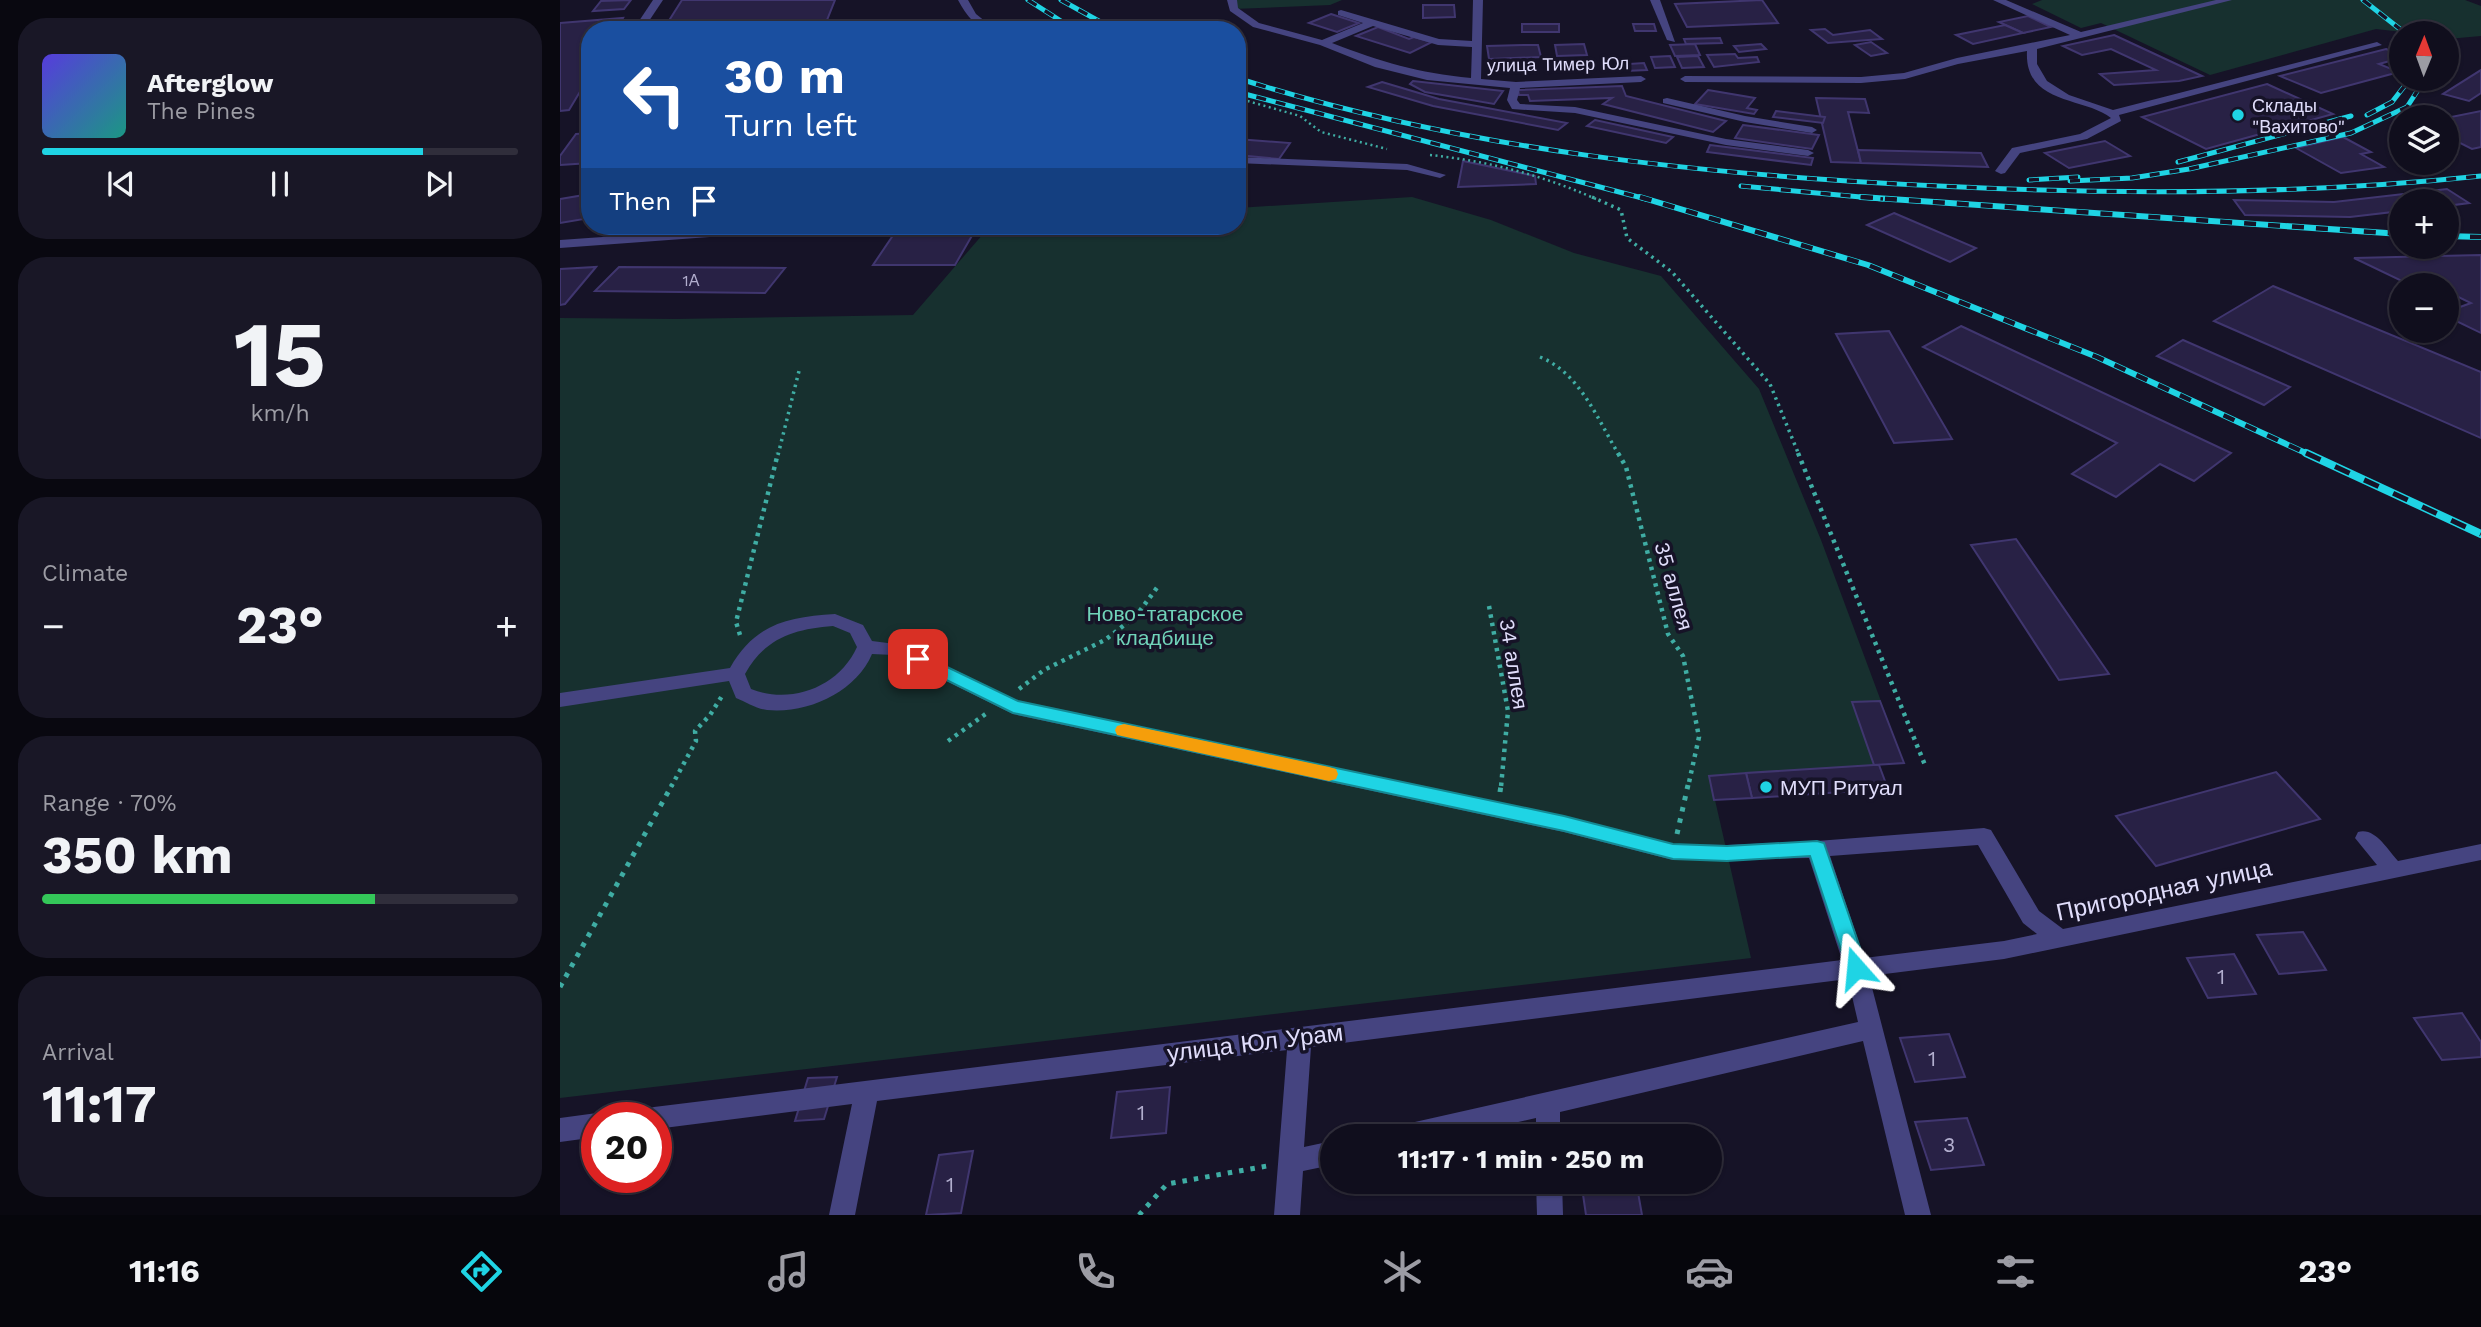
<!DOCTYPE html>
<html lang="en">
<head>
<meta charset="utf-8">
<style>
  :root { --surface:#100e1d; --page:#191726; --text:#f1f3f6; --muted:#9c9ca4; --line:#302e3b; --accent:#1fd4e4 }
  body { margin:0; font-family:"Work Sans",sans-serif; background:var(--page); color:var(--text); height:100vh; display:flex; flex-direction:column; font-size:26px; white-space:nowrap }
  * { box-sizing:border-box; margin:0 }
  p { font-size:23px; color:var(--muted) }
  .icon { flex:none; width:38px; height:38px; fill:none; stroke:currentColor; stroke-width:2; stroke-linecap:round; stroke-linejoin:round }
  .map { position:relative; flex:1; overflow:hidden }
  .sheet { display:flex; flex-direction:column; gap:18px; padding:18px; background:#090810; width:560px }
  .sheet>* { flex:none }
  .hud { position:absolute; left:21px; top:21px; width:665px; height:214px; border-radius:28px; box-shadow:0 2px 5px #0004,0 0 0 2px var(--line); background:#1a4fa0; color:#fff; overflow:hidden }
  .needle { width:46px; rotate:1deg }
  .buttons { position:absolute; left:1829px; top:21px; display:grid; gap:14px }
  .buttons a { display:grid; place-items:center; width:70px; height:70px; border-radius:50%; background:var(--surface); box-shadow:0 2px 5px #0004,0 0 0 2px var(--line); font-size:35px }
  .speed { position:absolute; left:21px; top:1102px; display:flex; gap:14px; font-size:35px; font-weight:700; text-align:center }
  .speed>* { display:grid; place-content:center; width:91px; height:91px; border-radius:50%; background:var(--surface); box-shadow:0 2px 5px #0004,0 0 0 2px var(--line); line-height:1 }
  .speed .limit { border:10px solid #d22; background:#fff; color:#111 }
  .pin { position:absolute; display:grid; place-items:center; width:60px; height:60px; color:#fff; margin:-30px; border-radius:14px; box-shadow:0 4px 10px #0006 }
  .me { position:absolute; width:77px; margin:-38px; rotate:342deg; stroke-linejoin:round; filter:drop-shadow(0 0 5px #0008) }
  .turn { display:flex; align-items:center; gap:24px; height:147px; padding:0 28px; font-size:32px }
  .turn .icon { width:91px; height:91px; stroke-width:2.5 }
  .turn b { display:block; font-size:49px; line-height:60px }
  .then { display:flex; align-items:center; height:66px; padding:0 28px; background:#0003; gap:14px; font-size:26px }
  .big { font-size:52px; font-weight:700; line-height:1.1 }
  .sheet .tile { flex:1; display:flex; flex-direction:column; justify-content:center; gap:10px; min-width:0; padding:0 24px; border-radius:28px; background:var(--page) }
  .sheet .dial { align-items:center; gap:0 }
  .dial b { font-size:91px; line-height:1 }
  .song { display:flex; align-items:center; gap:21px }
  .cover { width:84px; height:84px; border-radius:10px; background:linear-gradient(135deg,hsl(250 70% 55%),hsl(170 70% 35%)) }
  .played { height:7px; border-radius:4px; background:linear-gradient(90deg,var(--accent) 80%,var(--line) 80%) }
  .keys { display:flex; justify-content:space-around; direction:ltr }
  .heat { display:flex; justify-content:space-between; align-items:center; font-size:38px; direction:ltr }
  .charge { height:10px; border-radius:5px; background:linear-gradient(90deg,#34c759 70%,var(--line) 0) }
  .trip { position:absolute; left:760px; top:1124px; width:402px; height:70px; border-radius:35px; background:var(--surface); box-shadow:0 2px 5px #0004,0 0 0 2px var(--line); font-weight:700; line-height:70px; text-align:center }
  .tabs { display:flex; height:112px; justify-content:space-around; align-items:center; background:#06060c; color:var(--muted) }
  .tabs .icon { width:49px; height:49px }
  .tabs .current { color:var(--accent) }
  .tabs b { font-size:32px; color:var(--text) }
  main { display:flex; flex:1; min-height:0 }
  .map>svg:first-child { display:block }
  .green { fill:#17302f }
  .building { fill:#282145; stroke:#40366f; stroke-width:2 }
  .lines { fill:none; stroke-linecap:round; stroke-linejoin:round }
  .path-far3 { stroke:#3fada4; stroke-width:2.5; stroke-dasharray:2 3.5; stroke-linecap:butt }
  .path-far2 { stroke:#3fada4; stroke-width:3.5; stroke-dasharray:2.5 4.5; stroke-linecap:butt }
  .path-far1 { stroke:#3fada4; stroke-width:4.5; stroke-dasharray:3.5 5; stroke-linecap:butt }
  .path { stroke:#3fada4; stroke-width:5; stroke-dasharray:4.5 7; stroke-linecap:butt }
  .minor { fill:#454480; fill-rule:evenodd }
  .rail-far2-casing { stroke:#1fd4e4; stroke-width:5 }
  .rail-far1-casing { stroke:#1fd4e4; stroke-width:6 }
  .rail-casing { stroke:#1fd4e4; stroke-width:8 }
  .rail-far2 { stroke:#161327; stroke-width:3.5; stroke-dasharray:10; stroke-linecap:butt }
  .rail-far1 { stroke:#161327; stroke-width:4.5; stroke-dasharray:12; stroke-linecap:butt }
  .rail { stroke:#161327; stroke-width:5; stroke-dasharray:16; stroke-linecap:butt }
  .route { fill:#1fd4e4; stroke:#148a94; stroke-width:2 }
  .slow { fill:#f59e0b }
  .poi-dot { fill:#1fd4e4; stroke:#161327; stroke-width:2.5 }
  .labels { text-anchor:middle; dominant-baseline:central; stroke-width:7; stroke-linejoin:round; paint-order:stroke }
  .far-number-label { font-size:16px; fill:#b2aece }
  .far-street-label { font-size:18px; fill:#e0ddfb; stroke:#161327 }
  .far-poi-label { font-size:18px; fill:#e0ddfb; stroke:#161327; text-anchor:start }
  .street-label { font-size:21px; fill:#e0ddfb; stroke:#161327 }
  .park-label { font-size:21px; fill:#70d3b9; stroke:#161327 }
  .poi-label { font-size:21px; fill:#e0ddfb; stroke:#161327; text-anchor:start }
  .near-number-label { font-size:21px; fill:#b2aece }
  .near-street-label { font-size:24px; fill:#e0ddfb; stroke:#161327 }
</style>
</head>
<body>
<main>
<section class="sheet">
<div class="tile">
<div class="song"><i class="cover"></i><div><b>Afterglow</b><p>The Pines</p></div></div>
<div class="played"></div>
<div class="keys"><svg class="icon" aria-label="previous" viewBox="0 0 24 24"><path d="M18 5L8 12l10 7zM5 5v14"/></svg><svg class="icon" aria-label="pause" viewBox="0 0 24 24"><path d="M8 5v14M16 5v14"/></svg><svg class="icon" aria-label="next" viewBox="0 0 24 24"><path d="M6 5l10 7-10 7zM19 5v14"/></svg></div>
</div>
<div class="tile dial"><b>15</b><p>km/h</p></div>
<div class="tile"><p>Climate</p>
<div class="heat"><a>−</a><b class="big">23°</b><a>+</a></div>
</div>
<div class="tile"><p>Range · 70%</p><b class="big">350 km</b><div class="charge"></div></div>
<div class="tile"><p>Arrival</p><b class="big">11:17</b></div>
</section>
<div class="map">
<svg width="1921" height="1215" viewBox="0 0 1921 1215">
  <rect width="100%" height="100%" fill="#161327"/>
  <g class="green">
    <polygon points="673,0 782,0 770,5 673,9"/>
    <polygon points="1482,0 1905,0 1921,6 1921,36 1887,39 1886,33 1851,33 1816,29 1650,75 1541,23 1521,28 1472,4"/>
    <polygon points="852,197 931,220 1014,253 1101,276 1199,389 1261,540 1344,763 1319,765 1328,789 1155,800 1191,958 0,1098 0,318 116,319 353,315 430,226 677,226 677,208"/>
  </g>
  <g class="building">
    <polygon points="71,0 64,9 33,11 41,1"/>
    <polygon points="122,0 275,0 263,30 103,30"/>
    <polygon points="1202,0 1218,23 1127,27 1115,4"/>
    <polygon points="863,5 894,5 895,17 863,18"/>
    <polygon points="771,14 799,23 777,32 749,23"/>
    <polygon points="1468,16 1491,27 1463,33 1439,22"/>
    <polygon points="63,18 56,30 30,30 30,75 9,110 0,111 0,23"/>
    <rect x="962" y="24" width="37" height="8"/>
    <polygon points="1073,24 1094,24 1096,31 1075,31"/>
    <polygon points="1445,25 1463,33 1413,44 1396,35"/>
    <polygon points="818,27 849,39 854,37 872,42 850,53 796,36"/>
    <polygon points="1265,29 1273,35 1310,30 1322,39 1268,43 1251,30"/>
    <polygon points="1554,35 1642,76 1619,81 1554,85 1540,74 1596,70 1551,49 1522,55 1503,46"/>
    <polygon points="1160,38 1162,43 1126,44 1124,39"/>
    <polygon points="1311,42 1327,53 1311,56 1295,45"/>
    <polygon points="1024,44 1027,55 997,56 995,45"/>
    <polygon points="1135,44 1140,55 1115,56 1110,45"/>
    <polygon points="1201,44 1206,49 1179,52 1174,46"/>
    <polygon points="963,45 978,45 981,57 929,59 927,46"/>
    <polygon points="1826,49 1841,55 1841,58 1819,64 1839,72 1761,93 1720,76"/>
    <polygon points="1175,54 1178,58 1197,57 1199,62 1154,67 1147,55"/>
    <polygon points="1110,56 1115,67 1095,68 1091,57"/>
    <polygon points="1138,56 1144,67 1122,68 1117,57"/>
    <polygon points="1059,60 1067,60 1069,64 1084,63 1087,70 1065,71"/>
    <polygon points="1921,70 1921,93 1909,101 1883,94"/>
    <polygon points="853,81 943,91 934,104 865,92 850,84"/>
    <polygon points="822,82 879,99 1007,123 998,130 873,106 808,87"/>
    <polygon points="1707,84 1773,114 1646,149 1582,117"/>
    <polygon points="1062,86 1066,96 1166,121 1153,132 1043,104 1052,98 970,101 968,95 959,95 958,90"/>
    <polygon points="1148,90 1195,98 1187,108 1197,110 1194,114 1135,104"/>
    <polygon points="1256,98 1305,99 1309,113 1288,112 1301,163 1271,162"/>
    <polygon points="1216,111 1265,117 1263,123 1213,117"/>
    <polygon points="1921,111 1921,147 1912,149 1886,136 1886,118"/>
    <polygon points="1035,120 1113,137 1106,143 1027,126"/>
    <polygon points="1183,125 1259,135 1252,149 1175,138"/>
    <polygon points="30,133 30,163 0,165 0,156 16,134"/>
    <polygon points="1783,137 1811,152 1801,154 1824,167 1781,173 1736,148"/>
    <polygon points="677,139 730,143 719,159 677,155"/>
    <polygon points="1545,141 1570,156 1509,168 1485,153"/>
    <polygon points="1150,145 1253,158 1251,165 1147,152"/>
    <polygon points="1298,150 1421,153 1428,167 1301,163"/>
    <polygon points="903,161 975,176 976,184 898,187"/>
    <polygon points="1887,189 1909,203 1886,206 1886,201 1841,201 1841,211 1790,217 1685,215 1674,200 1774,202"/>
    <polygon points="30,194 30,218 0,223 0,199"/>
    <polygon points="1334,213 1416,248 1390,262 1307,225"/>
    <polygon points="417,227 395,265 313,265 338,228"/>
    <polygon points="1921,255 1921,333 1886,316 1886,312 1911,303 1886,291 1886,285 1875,285 1862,279 1848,284 1794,258"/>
    <polygon points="36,267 5,304 0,305 0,269"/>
    <polygon points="59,267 225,268 205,293 35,291"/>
    <polygon points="1713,286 1921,372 1921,438 1654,321"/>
    <polygon points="1401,326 1671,453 1634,481 1600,464 1556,497 1512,474 1557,443 1363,347"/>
    <polygon points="1329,331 1392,439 1334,443 1276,334"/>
    <polygon points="1623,340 1730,387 1704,405 1597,356"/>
    <polygon points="1456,539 1549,674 1499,680 1411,545"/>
    <polygon points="1320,701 1344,763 1314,765 1292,702"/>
    <polygon points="1314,765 1319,765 1328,789 1192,798 1186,773"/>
    <polygon points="1716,772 1760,819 1596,866 1556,816"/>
    <polygon points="1186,773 1192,798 1154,800 1149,776"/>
    <polygon points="1743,932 1766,970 1719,974 1697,935"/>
    <polygon points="1674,954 1696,994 1648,998 1627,958"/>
    <polygon points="1902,1013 1921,1042 1921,1057 1882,1060 1854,1018"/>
    <polygon points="1389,1034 1405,1077 1355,1082 1340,1038"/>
    <polygon points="277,1077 264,1119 235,1121 248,1078"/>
    <polygon points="610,1087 606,1133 551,1138 557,1092"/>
    <polygon points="1407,1118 1424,1165 1371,1170 1355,1122"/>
    <polygon points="413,1151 401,1213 366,1215 379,1155"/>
    <polygon points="1021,1181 1076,1181 1082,1215 1026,1215"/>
  </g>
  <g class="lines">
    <g class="path-far3">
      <polyline points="677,98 740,116 761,132 827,149"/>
      <path d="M870,155c58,6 112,20 166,44"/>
    </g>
    <g class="path-far2">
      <polyline points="1032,197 1061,210 1067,238 1112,272 1210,384 1239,455"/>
      <path d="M980,357c40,16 58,63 79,98"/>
      <polyline points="218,455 240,367"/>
    </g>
    <g class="path-far1">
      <polyline points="1058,453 1066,467 1108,634 1123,656 1139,737 1128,787"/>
      <polyline points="1238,453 1365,765"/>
      <polyline points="929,606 948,711 941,787"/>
      <polyline points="180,635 176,622 218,453"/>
      <polyline points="459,689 484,670 545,640 576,616 599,585"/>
      <polyline points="388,741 427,713"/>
      <polyline points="111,787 136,741 135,731 150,715 162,696"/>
    </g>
    <g class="path">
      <polyline points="940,792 941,785"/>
      <polyline points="1117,834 1128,785"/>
      <polyline points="0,987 112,785"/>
      <polyline points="579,1215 607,1184 707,1166"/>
    </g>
    <g class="minor">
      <polygon points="93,0 103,0 83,30 73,30"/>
      <path d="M398,0h10l8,14 20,16c-20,0 -29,-14 -38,-30z"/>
      <path d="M667,0h10l1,8 21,15 63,17 41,-17 -25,-8v-4l3,-1 98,29 33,2 1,-41h10l-2,79 35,3 125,-6 5,3 -5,3 -121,6 -3,12 3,4 55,3 151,32 82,11 6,3 -6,3 -82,-11 -151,-32 -63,-4 -5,-9 3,-12 -83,-8 -52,-13 -55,-22 -67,-18 -23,-16zM813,26l65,19 34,2 -1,31c-53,-5 -90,-16 -139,-35z"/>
      <polygon points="1090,0 1100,0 1115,42 1107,40"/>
      <path d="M1433,0h13l75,32 135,-32h16l-195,49v15l10,17 22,14 44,15 264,-68 5,3 -263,70 2,6 -34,18 -67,14 -15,20 -4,1 -6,-3 17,-23 68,-14 31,-16c-26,-21 -87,-13 -84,-67l-69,13 -53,15 -44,4 -176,-1 -5,-3 5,-3 176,1 43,-4 53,-15 113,-23z"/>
      <polygon points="1107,98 1185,116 1252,127 1257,130 1252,133 1185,122 1103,103 1103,99"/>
      <polygon points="30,101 30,116 21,114 20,112"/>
      <polygon points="677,157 847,164 886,175 880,178 847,170 677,163"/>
      <polygon points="199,226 252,226 246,230 0,248 0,240"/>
      <path d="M275,614l28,11 9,16 31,4 115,56 546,115 109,28 54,1 90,-4 167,-13 7,2 48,81 24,18 314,-64 -22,-27 3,-6c17,-5 29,17 40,29l83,-17v16l-477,99 -135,17 62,239h-26l-42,-174 -303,71v24h-24v-18l-79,18h-63l3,-8 9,-4 452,-102 -10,-43 -537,68 -7,100 28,-6v24l-29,6 -3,44h-26l13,-165 -410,51 -22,114h-26l23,-111 -196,25v-11h-14l3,-8 9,-3 1188,-147 -33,-102 -136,2 -109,-28 -551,-118 -119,-59 -22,-1c-16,38 -64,60 -105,56 -10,-1 -21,-8 -31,-12l-7,-17 -169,26v-14l170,-25c25,-44 57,-51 105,-54zM273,626l17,7 7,14c-18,40 -66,58 -106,42l-6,-15c20,-36 49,-45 88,-48zM1418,845l45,78 14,11 -33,7 -140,17 -34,-102z"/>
      <polygon points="37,1113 46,1118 37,1118 37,1137 0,1142 0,1118"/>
      <polygon points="976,1181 1002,1181 1003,1215 977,1215"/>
    </g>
    <defs>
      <g id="rail-far2">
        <polyline points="468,0 515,30"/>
        <polyline points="501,0 555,30"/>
        <polyline points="1803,0 1845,33"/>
        <path d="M677,78c226,72 466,97 702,108 181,9 362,9 542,-10"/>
        <polyline points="677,92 1086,199"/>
        <polyline points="1807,115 1832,102 1850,79"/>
        <polyline points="1618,162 1791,116"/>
        <polyline points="1469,180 1518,177"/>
        <polyline points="1510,181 1572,178 1629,169 1791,133 1847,107 1865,79"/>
        <polyline points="1181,186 1323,199"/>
      </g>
      <g id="rail-far1">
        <polyline points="1080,197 1308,265 1537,357 1750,455"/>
        <polyline points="1301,197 1841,234"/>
        <polyline points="1886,236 1921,237"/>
      </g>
      <polyline id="rail" points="1746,453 1921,534"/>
    </defs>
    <use href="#rail-far2" class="rail-far2-casing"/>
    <use href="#rail-far1" class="rail-far1-casing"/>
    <use href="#rail" class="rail-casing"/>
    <use href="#rail-far2" class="rail-far2"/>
    <use href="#rail-far1" class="rail-far1"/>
    <use href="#rail" class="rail"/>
  </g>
  <polygon class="route" points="358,653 458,701 1004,816 1113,844 1167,846 1257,841 1264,843 1307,968 1304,974 1296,977 1289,974 1250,856 1167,861 1113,859 1004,831 453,713 352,663 350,659"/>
  <polygon class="slow" points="564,724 769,767 776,769 778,774 776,779 769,781 557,735 555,730 557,726"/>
  <g class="poi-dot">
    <circle cx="1678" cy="115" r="7"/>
    <circle cx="1206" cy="787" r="7"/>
  </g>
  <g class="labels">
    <g class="far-number-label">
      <text x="131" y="280">1А</text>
    </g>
    <g class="far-street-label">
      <text transform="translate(998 64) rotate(-1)">улица Тимер Юл</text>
    </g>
    <g class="far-poi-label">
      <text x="1692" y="105">Склады<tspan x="1692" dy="21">"Вахитово"</tspan></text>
    </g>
    <g class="street-label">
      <text transform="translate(1114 586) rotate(74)">35 аллея</text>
      <text transform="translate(954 664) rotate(81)">34 аллея</text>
    </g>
    <g class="park-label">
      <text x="605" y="613">Ново-татарское<tspan x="605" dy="24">кладбище</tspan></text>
    </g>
    <g class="poi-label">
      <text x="1220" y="787">МУП Ритуал</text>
    </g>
    <g class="near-number-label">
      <text x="1661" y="976">1</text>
      <text x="1372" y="1058">1</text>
      <text x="581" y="1112">1</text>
      <text x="1389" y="1144">3</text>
      <text x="390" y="1184">1</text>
    </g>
    <g class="near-street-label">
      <text transform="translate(1604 890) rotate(-12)">Пригородная улица</text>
      <text transform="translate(695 1043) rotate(-7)">улица Юл Урам</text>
    </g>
  </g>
</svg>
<div class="buttons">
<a><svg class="needle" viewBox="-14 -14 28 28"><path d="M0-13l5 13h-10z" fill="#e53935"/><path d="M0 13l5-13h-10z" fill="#9c9ca4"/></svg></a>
<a><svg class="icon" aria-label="layers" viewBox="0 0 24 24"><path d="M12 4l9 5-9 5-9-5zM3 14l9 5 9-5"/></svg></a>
<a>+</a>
<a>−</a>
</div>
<div class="speed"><div class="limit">20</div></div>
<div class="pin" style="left:358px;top:659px;background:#d93025"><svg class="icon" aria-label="arrive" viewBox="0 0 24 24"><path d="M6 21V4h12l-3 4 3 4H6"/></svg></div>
<svg class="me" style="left:1296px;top:968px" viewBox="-20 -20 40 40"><path d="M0-17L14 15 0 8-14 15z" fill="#1fd4e4" stroke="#fff" stroke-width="4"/></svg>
<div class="trip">11:17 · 1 min · 250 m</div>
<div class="hud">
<div class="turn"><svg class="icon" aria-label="left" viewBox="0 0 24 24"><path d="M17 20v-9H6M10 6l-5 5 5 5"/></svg><div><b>30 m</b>Turn left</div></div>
<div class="then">Then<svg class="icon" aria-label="arrive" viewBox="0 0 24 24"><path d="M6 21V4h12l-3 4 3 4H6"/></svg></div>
</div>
</div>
</main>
<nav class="tabs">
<b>11:16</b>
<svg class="icon current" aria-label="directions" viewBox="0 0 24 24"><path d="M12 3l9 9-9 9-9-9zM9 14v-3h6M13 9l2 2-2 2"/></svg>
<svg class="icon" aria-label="music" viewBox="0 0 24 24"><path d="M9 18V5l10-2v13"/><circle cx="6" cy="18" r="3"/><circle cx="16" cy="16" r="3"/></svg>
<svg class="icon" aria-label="phone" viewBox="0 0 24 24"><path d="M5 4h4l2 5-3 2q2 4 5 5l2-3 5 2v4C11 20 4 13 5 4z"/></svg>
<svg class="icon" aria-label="climate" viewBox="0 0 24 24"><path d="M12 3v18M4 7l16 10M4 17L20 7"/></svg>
<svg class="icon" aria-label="car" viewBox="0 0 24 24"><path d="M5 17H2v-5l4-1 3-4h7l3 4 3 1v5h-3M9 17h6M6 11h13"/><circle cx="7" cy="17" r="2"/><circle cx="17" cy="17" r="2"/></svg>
<svg class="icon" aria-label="filters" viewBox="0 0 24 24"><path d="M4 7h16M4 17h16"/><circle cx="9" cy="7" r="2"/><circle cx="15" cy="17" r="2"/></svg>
<b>23°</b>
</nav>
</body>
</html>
